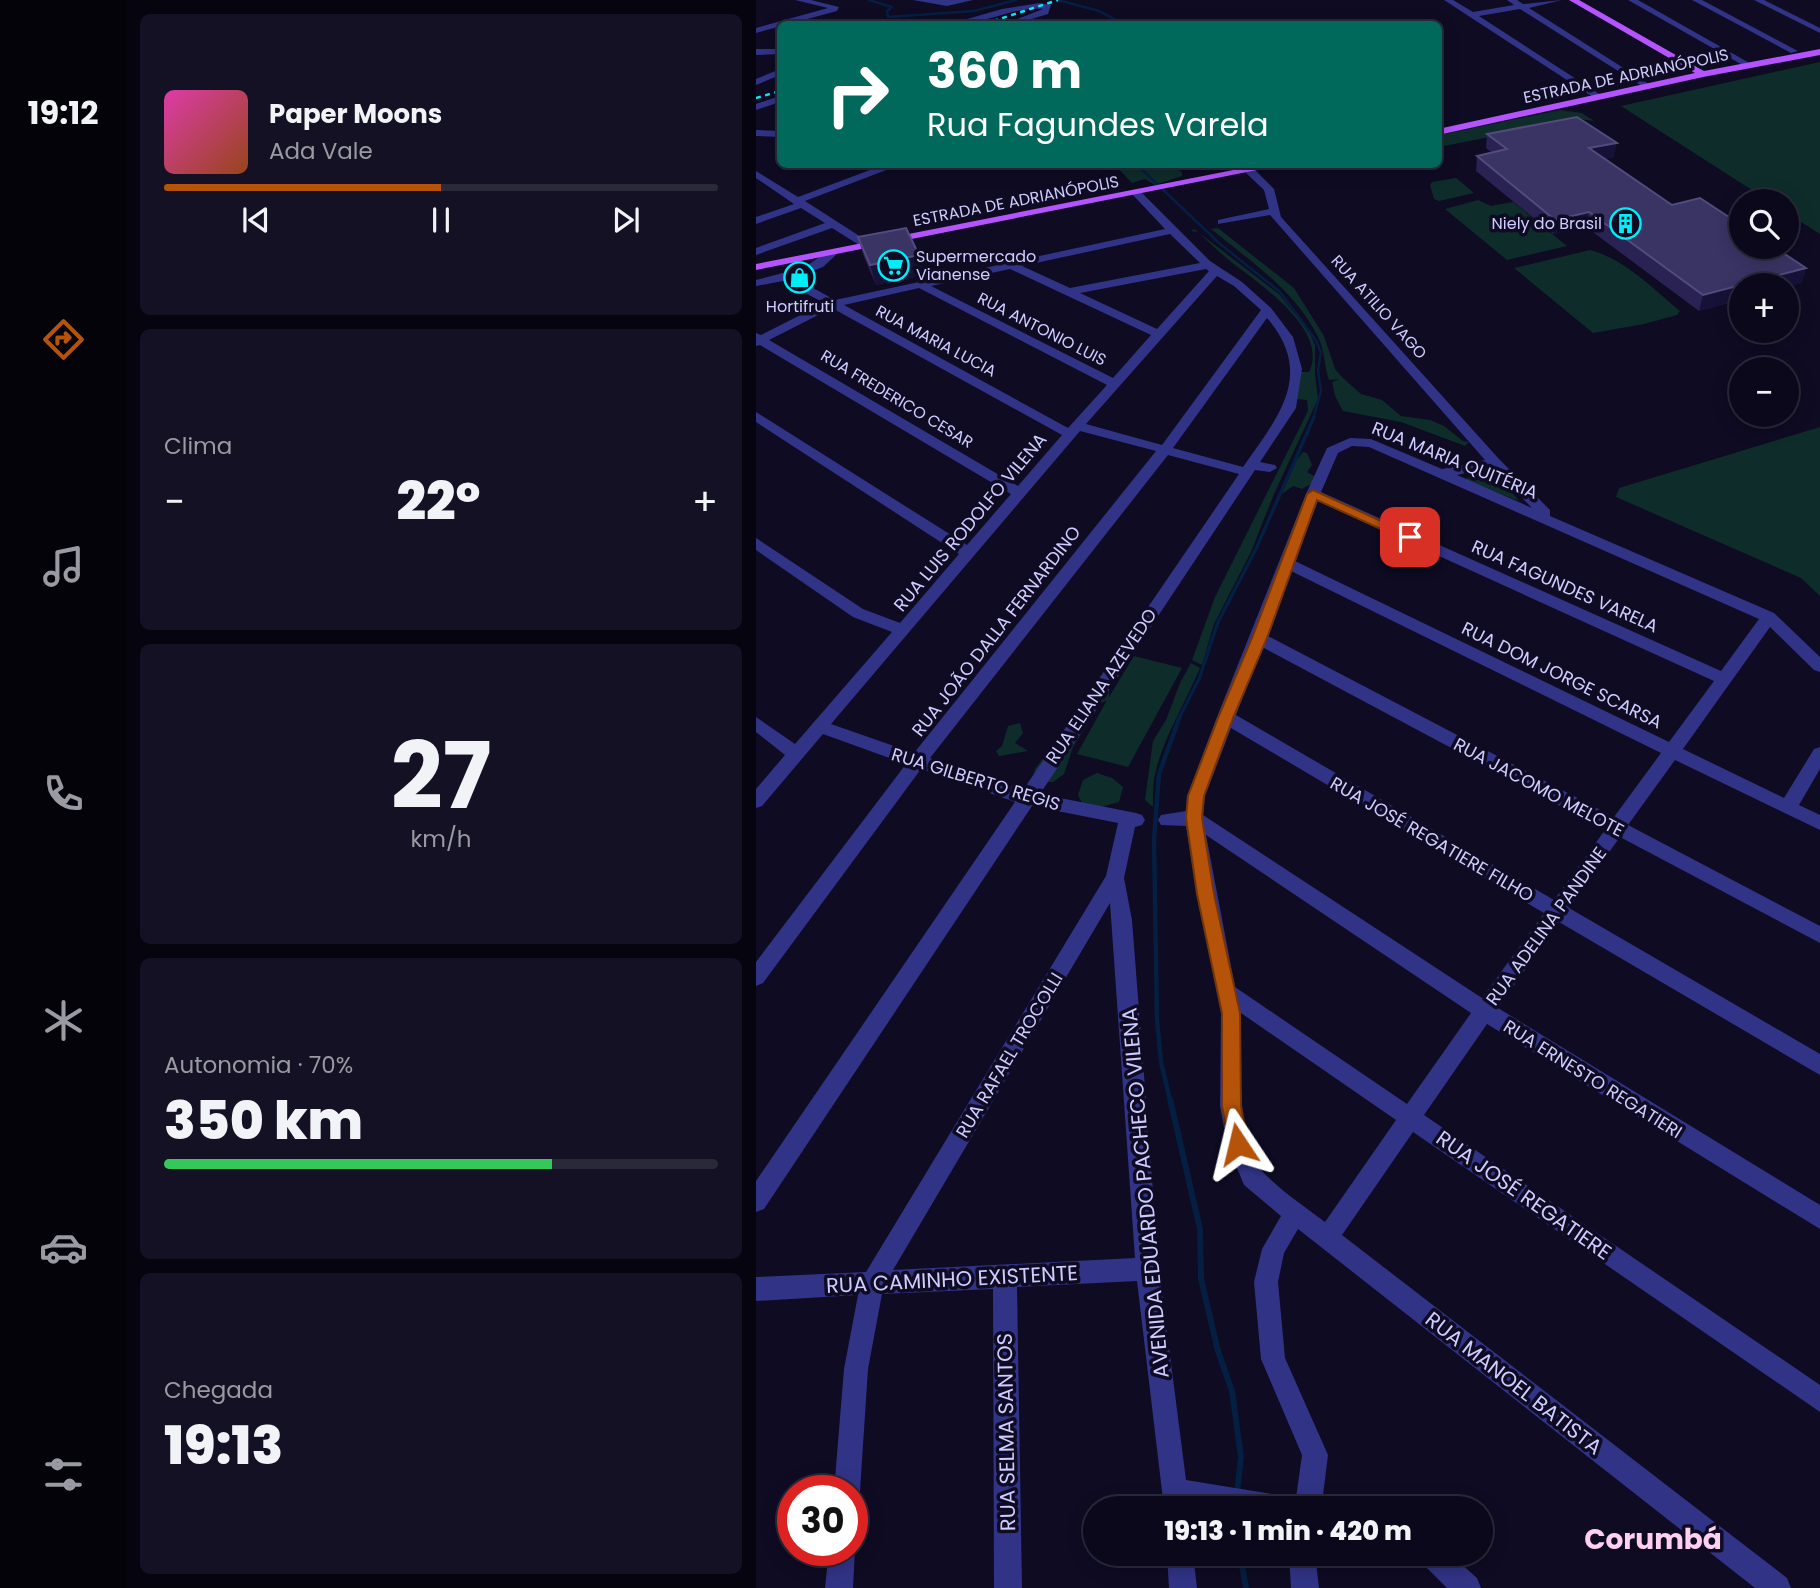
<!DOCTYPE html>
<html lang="pt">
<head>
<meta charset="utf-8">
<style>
  :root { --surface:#0a081a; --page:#131123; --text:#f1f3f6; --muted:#999aa2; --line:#2a2939; --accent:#b45309 }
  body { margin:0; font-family:Poppins,sans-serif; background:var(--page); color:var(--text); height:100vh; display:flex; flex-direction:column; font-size:26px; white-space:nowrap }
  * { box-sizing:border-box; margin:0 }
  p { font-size:23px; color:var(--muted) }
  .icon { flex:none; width:38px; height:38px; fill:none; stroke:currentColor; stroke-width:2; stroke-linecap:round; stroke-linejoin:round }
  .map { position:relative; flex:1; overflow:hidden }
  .drawer { display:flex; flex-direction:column; gap:14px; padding:14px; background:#06040e; width:630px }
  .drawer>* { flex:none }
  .guide { position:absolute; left:21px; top:21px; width:665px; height:147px; border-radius:10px; box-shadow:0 4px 18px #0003,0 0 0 2px var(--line); background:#00695c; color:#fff; overflow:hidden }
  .controls { position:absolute; left:973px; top:189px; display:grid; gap:14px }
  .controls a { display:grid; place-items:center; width:70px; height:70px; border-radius:50%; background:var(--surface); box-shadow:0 4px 18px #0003,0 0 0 2px var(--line); font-size:35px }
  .speed { position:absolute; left:21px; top:1475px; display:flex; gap:14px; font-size:35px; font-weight:700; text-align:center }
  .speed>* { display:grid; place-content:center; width:91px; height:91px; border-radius:50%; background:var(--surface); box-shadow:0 4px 18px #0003,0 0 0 2px var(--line); line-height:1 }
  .speed .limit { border:10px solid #d22; background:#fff; color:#111 }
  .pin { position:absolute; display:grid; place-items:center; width:60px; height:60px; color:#fff; margin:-30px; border-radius:14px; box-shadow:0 4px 10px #0006 }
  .me { position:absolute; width:77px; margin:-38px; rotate:350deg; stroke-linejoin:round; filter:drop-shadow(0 0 5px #0008) }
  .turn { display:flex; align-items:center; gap:24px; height:147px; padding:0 35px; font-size:32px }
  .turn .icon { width:91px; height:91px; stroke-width:2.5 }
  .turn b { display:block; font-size:49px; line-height:60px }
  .big { font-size:52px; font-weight:800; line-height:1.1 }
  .drawer .tile { flex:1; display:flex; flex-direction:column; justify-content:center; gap:10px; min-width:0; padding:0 24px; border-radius:10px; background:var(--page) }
  .drawer .dial { align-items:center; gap:0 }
  .dial b { font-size:91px; line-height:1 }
  .song { display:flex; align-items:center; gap:21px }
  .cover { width:84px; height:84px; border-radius:10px; background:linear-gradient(135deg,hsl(320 70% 55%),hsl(20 70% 35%)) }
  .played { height:7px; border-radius:4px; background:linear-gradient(90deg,var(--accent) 50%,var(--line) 50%) }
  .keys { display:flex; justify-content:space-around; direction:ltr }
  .heat { display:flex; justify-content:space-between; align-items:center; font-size:38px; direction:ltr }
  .charge { height:10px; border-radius:5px; background:linear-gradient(90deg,#34c759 70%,var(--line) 0) }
  .trip { position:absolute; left:327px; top:1496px; width:410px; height:70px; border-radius:35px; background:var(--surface); box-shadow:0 4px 18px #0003,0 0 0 2px var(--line); font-weight:800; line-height:70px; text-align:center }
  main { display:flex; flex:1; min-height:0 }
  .dock { display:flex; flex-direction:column; width:126px; justify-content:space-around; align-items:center; background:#04030a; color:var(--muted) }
  .dock .icon { width:49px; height:49px }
  .dock .current { color:var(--accent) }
  .dock b { font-size:32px; color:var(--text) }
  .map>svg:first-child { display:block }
  .green { fill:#0e2d2a }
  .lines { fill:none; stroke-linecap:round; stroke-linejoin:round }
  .stream-far3 { stroke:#041f42; stroke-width:2.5 }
  .stream-far2 { stroke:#041f42; stroke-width:3.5 }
  .stream-far1 { stroke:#041f42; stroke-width:4.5 }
  .stream { stroke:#041f42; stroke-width:6 }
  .minor { fill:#313386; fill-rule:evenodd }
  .major { fill:#b554ff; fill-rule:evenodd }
  .rail { stroke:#00eef8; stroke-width:2.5; stroke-dasharray:5 4.5; stroke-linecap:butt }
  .wall { fill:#292252 }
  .shaded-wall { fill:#161137 }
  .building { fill:#3a3465; stroke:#524c7d; stroke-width:2 }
  .route { fill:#b45309; stroke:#753606; stroke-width:2 }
  .labels { text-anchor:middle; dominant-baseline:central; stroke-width:7; stroke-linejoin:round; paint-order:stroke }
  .far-street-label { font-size:16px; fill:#cfcdff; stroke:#0e0b23 }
  .far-poi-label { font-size:16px; fill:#cfcdff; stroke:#0e0b23; text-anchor:end }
  .street-label { font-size:18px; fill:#cfcdff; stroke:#0e0b23 }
  .near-street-label { font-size:21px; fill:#cfcdff; stroke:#0e0b23 }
  .near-district-label { font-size:28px; font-weight:bold; fill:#ffcff0; stroke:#0e0b23 }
</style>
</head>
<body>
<main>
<nav class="dock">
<b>19:12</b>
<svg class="icon current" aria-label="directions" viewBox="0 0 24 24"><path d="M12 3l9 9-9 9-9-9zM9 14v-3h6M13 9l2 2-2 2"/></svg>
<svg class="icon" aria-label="music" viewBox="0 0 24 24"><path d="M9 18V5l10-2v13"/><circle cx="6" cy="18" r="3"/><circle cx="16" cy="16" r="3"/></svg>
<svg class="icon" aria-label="phone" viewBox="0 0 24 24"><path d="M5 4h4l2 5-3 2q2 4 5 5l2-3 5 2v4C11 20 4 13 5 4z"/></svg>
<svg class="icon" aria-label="climate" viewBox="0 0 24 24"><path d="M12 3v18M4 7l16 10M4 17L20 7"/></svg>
<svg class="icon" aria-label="car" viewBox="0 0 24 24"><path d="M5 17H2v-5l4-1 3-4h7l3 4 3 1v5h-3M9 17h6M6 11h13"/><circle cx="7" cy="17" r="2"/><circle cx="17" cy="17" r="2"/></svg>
<svg class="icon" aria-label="filters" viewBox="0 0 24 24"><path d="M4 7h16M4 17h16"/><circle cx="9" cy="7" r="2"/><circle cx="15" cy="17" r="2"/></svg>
</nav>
<section class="drawer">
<div class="tile">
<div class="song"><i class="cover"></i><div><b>Paper Moons</b><p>Ada Vale</p></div></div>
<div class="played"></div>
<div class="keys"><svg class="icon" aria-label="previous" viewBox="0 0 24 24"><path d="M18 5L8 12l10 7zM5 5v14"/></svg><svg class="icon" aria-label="pause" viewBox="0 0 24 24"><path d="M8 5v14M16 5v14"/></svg><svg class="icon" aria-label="next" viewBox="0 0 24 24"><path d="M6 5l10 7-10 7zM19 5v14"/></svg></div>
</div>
<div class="tile"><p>Clima</p>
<div class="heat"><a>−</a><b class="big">22°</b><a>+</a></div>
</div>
<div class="tile dial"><b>27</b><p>km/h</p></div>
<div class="tile"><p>Autonomia · 70%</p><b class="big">350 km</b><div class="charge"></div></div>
<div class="tile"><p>Chegada</p><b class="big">19:13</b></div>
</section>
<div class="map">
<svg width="1064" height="1588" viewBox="0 0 1064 1588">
  <rect width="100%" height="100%" fill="#0e0b23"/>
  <g class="green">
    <polygon points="1064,62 1064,234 1031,213 1031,201 1013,201 865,106"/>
    <polygon points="804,110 826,113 838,121 824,119 683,147 683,135"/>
    <polygon points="359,165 413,165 426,172 426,176 399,185 389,179 376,183"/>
    <polygon points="700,178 718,193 683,201 678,199 674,185 676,182"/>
    <polygon points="722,200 735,206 757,202 811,246 751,260 689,209"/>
    <path d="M462,228l76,60 30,48 11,33 8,9 18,16 21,6 19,16 29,4 14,6 19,15 6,1 -4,4 -64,-24 -58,-11 -8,-15 -3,-14 7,-3 -10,1c-5,-14 -4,-29 -11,-43 -23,-47 -67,-75 -107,-108z"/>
    <path d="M438,229l85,65 31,39 5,12v28l3,26 -44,95 -23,58 -37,72 -12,41 -10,-5 23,-63 93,-186 -1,-11 -12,-1 5,-27h9c21,-42 -51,-89 -79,-111 -11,-9 -21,-19 -32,-29l-7,-1z"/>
    <path d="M834,250c35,9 63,39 90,61l-3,4 -33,9 -51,9 -79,-65z"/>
    <polygon points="1064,427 1064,596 1045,578 860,497 863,488"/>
    <polygon points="547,452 551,453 556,465 551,472 558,476 557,483 546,489 537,486 526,494 537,465"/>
    <polygon points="734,466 763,501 708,480"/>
    <path d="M378,656l48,12 -54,99 -51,-13 30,-54 -7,4 -27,43 -9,27 -11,8h-11l-9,-3 2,-10 41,-55c8,-17 16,-21 33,-25v8z"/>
    <path d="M435,663l9,5c-15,36 -39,73 -46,111 -1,9 -1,19 -1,28l-8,-7 8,-59 13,-21 14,-37z"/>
    <polygon points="264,723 267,733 259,743 272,751 243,756 240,751 246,746 252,726"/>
    <polygon points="341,773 356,778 367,787 363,802 345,807 326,803 322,795 327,780"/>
  </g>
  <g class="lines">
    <g class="stream-far3">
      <polyline points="113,0 136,7 131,11 132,17 218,11 260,0"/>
      <polyline points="302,0 343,11 368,24"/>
      <polyline points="380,164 463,243 524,292 559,339 565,352 562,370 565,391 557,419"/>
    </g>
    <polyline class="stream-far2" points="423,718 443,679 462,622 500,549 558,417"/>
    <polyline class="stream-far1" points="414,1100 405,1062 401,1019 398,840 403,774 424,716"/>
    <g class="stream">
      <polyline points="414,1099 444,1229 445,1279 462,1351 476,1391 485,1457 481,1494"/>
      <polyline points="484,1554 490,1588"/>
    </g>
    <g class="minor">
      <polygon points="39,0 55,0 83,7 81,11 0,33 0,28 72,8"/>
      <polygon points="157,0 217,0 191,6"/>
      <polygon points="688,0 697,0 717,12 758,5 751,0 761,0 767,4 806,0 773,8 896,86 889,88 764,9 723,16 848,97 840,99"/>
      <polygon points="872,0 882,0 997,65 990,67"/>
      <polygon points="936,0 946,0 1042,51 1035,53"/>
      <polygon points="998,0 1008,0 1064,28 1064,33"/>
      <path d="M284,3l11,2 -3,9 -33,10h-11l39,-15c-32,-3 -62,18 -93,15l52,-15z"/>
      <polygon points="153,22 157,24 148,24 149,22"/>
      <polygon points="0,49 24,49 24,54 0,55"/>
      <polygon points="24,69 24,75 0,85 0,79"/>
      <polygon points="24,96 24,102 0,110 0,104"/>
      <polygon points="0,130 24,131 24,137 0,136"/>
      <polygon points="130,164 146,164 49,201 116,244 116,248 108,248 76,228 0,255 0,248 69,223 45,208 0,224 0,217 38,204 0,178 0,171 42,197"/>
      <path d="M490,169h8l20,20 7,28 218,242 51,51v6l224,97 46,44v15l-6,-2 -44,-43 -87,122 101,49 30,-49 6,-2v22l-21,36 21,10v15l-145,-70 -47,65 192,101v17l-200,-106 -51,71 251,146v21l-261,-153 -61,86 322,197v24l-333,-205 -63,91 396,270v27l-407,-280 -71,103 445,343 4,10h-36l-457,-359 -14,24 -6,29 7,76 43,97 -5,40h47l9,4 4,9h-177l-16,-2v2h-26l-27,-227 -120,6 5,301h-28l-1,-299 -111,5 -14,75 -8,122 -4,9 -4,2v-11h-18l10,-122 14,-74 -102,6v-24l110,-5 240,-396 12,-53 -86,-17 -268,403 -8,3v-31l259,-379 -94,-33 -158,214 -7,3v-24l150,-198 -83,-30 -61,72 -6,2v-19l29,-34 -29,-23v-15l39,27 97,-112 -39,-15 -97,-67v-12l107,71 37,14 59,-69 -203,-132v-10l211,133 44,-51 -251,-149 -4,1v-13l5,2 63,-32 -41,-22 -27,5v-6l49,-13 23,-16h8v4l-13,12 -28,11 40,22 330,-71 -33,-35 9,-2 69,69 32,21 29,26 22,29 9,32 -6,39 -36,54 15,3 2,3 -7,4 -15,-2 -215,324 96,19 6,2 3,5 -3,5 -7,2 -11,51 8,42 27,349 27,211 110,18 6,-43 -41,-96 -7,-77 8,-33 19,-33 -37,-31 -17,-41 -7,-38 1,-93 -24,-119 -11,-68 -25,-1 -3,-5 3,-5 25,-4 1,-15 30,-79 89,-223 21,-46 23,-10 21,1 71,30 43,-9 -215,-245 -52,9v-4l51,-11 -5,-19 -18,-17zM414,234l30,29 -130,25 -48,-22zM254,269l141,66 -38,43 -182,-92zM450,269l3,2 -52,58 -77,-36zM461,276l17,10 27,24 -99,135 -76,-21zM163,288l188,97 -39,43 -224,-123zM76,308l230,127 -44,51 -249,-146zM511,318c49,57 10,100 -24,149l-70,-19zM324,431l76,20 -242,302 -83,-29zM596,446l17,1 390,172 -38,52 -400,-179 17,-39zM412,455l71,19 -216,316 -93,-32zM736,467l40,41 -75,-33zM562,501l396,180 -45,61 -374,-181zM535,571l370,182 -47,64 -348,-182zM506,647l343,183 -51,70 -318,-185zM475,728l313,185 -62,85 -279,-183 2,-19zM450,835l265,178 -64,91 -172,-117zM354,903l25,355 -242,12zM485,1013l155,107 -71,102c-21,-16 -45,-32 -63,-51 -27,-29 -21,-120 -21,-158z"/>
      <polygon points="96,1543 99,1550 97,1588 69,1588 73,1550 96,1550"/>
      <polygon points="411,1554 437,1554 441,1588 413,1588"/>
      <polygon points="533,1554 559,1554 563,1588 535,1588"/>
      <polygon points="662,1554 694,1554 721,1578 725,1588 691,1588 666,1563"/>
    </g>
    <g class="major">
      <polygon points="813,0 823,0 948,71 1064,49 1064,55 947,77 682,135 682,129 939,73"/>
      <polygon points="508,164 531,164 0,270 0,264"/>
    </g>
    <g class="rail">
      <polyline points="228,24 302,0"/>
      <polyline points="0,98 24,91"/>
    </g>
  </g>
  <g class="wall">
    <polygon points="731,134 858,157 848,159 916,205 1050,268 1045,283 943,311 830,227 797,234 720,171 721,156 736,153 730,148"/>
    <polygon points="102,237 168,275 120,285 108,257"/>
  </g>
  <g class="shaded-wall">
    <polygon points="861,143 858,157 830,162 833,148"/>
    <polygon points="833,212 830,227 797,234 799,220"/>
    <polygon points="163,255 168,275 120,285 114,265"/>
    <polygon points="1050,268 1045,283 1031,287 1031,285 985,285"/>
    <polygon points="985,285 985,299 943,311 947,295"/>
  </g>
  <g class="building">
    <polygon points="821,117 861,143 833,148 916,205 944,198 985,225 985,247 1018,247 1050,268 947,295 833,212 799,220 721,156 751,149 731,134"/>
    <polygon points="150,228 163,255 114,265 102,237"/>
  </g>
  <polygon class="route" points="557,490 660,537 654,542 649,540 561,500 511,638 477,718 448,796 446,818 458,894 484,1013 485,1106 492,1144 489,1151 482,1154 475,1151 466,1106 466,1013 441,894 430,818 432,796 462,718 496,638 551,494"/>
  <defs>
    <symbol id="building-ring" viewBox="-11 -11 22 22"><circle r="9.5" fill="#0e0b23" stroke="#00eef8" stroke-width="1.5"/><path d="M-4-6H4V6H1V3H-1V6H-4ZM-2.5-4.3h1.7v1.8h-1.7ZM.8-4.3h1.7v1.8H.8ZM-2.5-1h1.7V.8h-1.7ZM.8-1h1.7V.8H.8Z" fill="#00eef8"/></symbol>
    <symbol id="supermarket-ring" viewBox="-11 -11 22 22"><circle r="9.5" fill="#0e0b23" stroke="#00eef8" stroke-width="1.5"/><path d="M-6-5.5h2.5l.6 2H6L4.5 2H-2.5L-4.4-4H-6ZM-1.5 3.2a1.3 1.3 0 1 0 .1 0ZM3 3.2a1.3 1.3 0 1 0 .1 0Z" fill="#00eef8"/></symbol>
    <symbol id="shop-ring" viewBox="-11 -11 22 22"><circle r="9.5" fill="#0e0b23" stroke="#00eef8" stroke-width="1.5"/><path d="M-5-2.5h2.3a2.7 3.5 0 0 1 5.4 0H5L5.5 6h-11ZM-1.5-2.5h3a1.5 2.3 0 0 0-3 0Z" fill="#00eef8"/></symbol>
  </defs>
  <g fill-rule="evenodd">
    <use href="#building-ring" x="852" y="206" width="35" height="35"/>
    <use href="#supermarket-ring" x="120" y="248" width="35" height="35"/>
    <use href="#shop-ring" x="26" y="260" width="35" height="35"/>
  </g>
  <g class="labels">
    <g class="far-street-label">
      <text transform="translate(870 76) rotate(-12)">ESTRADA DE ADRIANÓPOLIS</text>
      <text transform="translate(260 201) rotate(-11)">ESTRADA DE ADRIANÓPOLIS</text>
      <text transform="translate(623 307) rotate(48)">RUA ATILIO VAGO</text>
      <text transform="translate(286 329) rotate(27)">RUA ANTONIO LUIS</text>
      <text transform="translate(180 341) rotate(28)">RUA MARIA LUCIA</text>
      <text transform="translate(141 399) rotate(31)">RUA FREDERICO CESAR</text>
    </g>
    <g class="far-poi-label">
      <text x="846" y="223">Niely do Brasil</text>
      <text x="160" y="256" text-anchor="start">Supermercado<tspan x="160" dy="18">Vianense</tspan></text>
      <text x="44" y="306" text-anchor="middle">Hortifruti</text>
    </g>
    <g class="street-label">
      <text transform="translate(699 460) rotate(22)">RUA MARIA QUITÉRIA</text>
      <text transform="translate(214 522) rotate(-50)">RUA LUIS RODOLFO VILENA</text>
      <text transform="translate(809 586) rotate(24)">RUA FAGUNDES VARELA</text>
      <text transform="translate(240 631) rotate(-52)">RUA JOÃO DALLA FERNARDINO</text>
      <text transform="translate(806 675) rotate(26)">RUA DOM JORGE SCARSA</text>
      <text transform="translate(345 686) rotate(-56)">RUA ELIANA AZEVEDO</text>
      <text transform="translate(220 779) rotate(17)">RUA GILBERTO REGIS</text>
      <text transform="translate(783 787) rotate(28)">RUA JACOMO MELOTE</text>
      <text transform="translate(676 839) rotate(30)">RUA JOSÉ REGATIERE FILHO</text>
      <text transform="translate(790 926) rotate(-54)">RUA ADELINA PANDINE</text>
      <text transform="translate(253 1055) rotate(-59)">RUA RAFAEL TROCOLLI</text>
      <text transform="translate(837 1079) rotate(32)">RUA ERNESTO REGATIERI</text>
    </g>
    <g class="near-street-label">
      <text transform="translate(389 1193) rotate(-95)">AVENIDA EDUARDO PACHECO VILENA</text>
      <text transform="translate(768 1195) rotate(35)">RUA JOSÉ REGATIERE</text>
      <text transform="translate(196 1279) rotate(-3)">RUA CAMINHO EXISTENTE</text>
      <text transform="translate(758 1383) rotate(38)">RUA MANOEL BATISTA</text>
      <text transform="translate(250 1432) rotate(-91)">RUA SELMA SANTOS</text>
    </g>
    <g class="near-district-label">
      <text x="897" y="1539">Corumbá</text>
    </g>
  </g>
</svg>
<div class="controls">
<a><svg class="icon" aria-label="search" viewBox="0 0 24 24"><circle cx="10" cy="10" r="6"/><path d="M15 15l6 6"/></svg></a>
<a>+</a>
<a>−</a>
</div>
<div class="speed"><div class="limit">30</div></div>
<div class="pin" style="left:654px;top:537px;background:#d93025"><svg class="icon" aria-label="arrive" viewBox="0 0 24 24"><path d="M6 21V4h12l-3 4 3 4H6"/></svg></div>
<svg class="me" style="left:482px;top:1144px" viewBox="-20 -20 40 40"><path d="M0-17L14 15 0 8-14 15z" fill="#b45309" stroke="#fff" stroke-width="4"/></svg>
<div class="trip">19:13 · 1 min · 420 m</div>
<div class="guide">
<div class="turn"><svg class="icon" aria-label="right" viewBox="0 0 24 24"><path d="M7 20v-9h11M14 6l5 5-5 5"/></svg><div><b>360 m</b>Rua Fagundes Varela</div></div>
</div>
</div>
</main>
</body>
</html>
